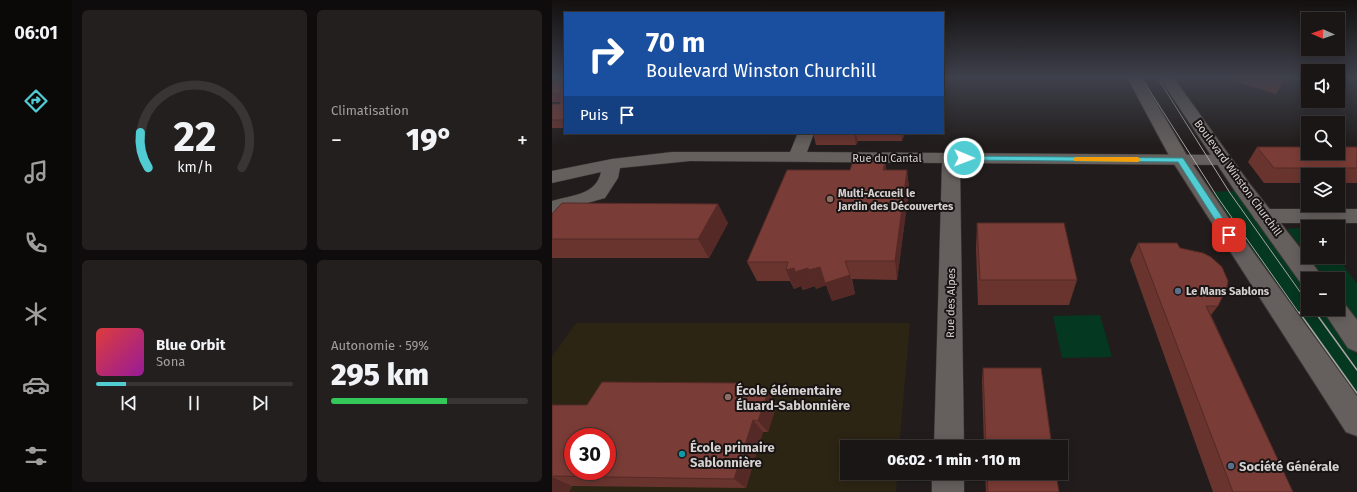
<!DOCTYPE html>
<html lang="fr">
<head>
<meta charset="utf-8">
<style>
  :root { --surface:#1a1615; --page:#231f1e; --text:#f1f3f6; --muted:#9f9fa0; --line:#383534; --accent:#51ccd3 }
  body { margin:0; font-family:"Fira Sans",sans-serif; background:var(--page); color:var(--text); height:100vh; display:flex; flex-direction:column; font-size:15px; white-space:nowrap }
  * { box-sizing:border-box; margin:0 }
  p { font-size:13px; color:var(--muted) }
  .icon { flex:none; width:22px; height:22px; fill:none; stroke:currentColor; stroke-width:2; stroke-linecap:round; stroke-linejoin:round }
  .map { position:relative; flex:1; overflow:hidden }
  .drawer { display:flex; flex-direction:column; gap:10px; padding:10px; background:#0e0c0c; width:480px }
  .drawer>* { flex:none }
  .hud { position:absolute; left:12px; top:12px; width:380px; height:122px; border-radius:0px; box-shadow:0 2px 10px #0003,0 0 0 1px var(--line); background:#1a4fa0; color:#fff; overflow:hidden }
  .needle { width:26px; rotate:272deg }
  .fabs { position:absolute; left:749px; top:12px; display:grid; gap:8px }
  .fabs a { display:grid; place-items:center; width:44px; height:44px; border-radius:0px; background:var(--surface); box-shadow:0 2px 10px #0003,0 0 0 1px var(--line); font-size:20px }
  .speed { position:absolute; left:12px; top:428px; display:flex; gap:8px; font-size:20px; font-weight:700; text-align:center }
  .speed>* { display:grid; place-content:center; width:52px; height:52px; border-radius:50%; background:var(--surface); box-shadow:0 2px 10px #0003,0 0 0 1px var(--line); line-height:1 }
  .speed .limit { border:6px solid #d22; background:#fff; color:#111 }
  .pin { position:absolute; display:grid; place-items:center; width:34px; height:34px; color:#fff; margin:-17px; border-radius:8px; box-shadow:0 2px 6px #0006 }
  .me { position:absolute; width:44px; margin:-22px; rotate:91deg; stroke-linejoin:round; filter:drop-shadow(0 0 3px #0008) }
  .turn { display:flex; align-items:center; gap:14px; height:84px; padding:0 16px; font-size:18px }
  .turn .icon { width:52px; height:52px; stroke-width:2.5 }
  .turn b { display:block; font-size:28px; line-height:34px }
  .then { display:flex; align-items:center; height:38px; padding:0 16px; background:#0003; gap:8px; font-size:15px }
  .big { font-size:30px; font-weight:800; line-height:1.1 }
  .drawer .card { flex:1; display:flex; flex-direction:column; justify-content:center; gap:6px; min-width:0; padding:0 14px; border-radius:6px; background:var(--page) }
  .drawer .dial { align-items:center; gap:0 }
  .dial svg { height:104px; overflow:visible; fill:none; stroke:var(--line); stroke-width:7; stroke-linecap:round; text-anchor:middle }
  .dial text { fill:var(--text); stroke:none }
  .song { display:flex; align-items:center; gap:12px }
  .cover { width:48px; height:48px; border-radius:6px; background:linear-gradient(135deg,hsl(0 70% 55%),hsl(300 70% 35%)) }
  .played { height:4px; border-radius:2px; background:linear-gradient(90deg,var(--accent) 15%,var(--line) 15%) }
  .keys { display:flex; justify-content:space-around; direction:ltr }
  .heat { display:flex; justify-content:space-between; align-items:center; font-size:22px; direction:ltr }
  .charge { height:6px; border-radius:3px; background:linear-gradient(90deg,#34c759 59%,var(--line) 0) }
  .drawer .tiles { flex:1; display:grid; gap:10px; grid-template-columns:repeat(2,1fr) }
  .trip { position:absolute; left:288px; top:440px; width:228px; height:40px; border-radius:0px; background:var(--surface); box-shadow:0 2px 10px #0003,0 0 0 1px var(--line); font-weight:800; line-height:40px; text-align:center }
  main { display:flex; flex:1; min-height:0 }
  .dock { display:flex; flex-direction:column; width:72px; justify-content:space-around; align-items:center; background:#0a0908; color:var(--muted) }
  .dock .icon { width:28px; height:28px }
  .dock .selected { color:var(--accent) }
  .dock b { font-size:18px; color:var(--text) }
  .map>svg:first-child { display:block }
  .education { fill:#2c2514; fill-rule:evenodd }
  .green { fill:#053820 }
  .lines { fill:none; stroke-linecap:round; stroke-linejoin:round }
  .minor-casing { stroke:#3b3836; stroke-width:1 }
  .tertiary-casing { stroke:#3b3836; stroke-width:2 }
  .minor { fill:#655f5d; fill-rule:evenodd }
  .tertiary { fill:#655f5d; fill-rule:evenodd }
  .tram-far1 { stroke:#aaa6a5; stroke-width:1 }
  .tram { stroke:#aaa6a5; stroke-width:1.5 }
  .wall { fill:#69342e }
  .shaded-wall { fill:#552a26 }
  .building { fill:#7a3c36; stroke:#552a26; fill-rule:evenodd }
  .route { fill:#51ccd3; stroke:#358589 }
  .slow { fill:#f59e0b }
  .education-dot { fill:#8d6e63; stroke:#191413; stroke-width:1.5 }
  .service-dot { fill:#5c6f8a; stroke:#191413; stroke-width:1.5 }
  .culture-dot { fill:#0f9aa8; stroke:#191413; stroke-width:1.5 }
  .labels { text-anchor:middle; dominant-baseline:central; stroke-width:4; stroke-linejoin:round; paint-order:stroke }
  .street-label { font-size:11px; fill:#d4d1d0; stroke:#191413 }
  .poi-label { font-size:11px; font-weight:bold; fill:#d4d1d0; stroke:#191413; text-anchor:start }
  .near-poi-label { font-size:13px; font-weight:bold; fill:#d4d1d0; stroke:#191413; text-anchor:start }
</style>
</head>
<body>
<main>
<nav class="dock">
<b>06:01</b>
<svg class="icon selected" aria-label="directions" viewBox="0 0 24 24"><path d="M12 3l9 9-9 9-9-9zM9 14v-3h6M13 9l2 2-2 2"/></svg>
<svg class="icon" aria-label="music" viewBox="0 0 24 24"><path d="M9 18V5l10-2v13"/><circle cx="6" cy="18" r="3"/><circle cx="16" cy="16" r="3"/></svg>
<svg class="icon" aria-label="phone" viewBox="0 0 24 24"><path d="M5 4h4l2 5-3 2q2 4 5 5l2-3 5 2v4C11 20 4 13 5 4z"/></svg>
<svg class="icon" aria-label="climate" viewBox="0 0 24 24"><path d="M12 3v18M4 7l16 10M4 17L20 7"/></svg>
<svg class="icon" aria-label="car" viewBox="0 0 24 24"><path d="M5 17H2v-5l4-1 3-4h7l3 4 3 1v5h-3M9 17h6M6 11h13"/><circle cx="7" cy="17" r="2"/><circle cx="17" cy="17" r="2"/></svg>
<svg class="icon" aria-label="filters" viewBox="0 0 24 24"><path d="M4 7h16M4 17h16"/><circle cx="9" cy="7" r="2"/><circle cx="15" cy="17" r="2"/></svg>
</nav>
<section class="drawer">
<div class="tiles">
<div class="card dial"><svg viewBox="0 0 100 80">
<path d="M14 69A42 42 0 1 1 86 69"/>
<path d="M14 69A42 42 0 0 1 8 42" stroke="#51ccd3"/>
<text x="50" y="56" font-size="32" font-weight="700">22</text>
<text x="50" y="72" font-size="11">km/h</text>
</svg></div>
<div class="card"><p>Climatisation</p>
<div class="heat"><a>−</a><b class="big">19°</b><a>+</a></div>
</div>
<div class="card">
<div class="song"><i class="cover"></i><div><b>Blue Orbit</b><p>Sona</p></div></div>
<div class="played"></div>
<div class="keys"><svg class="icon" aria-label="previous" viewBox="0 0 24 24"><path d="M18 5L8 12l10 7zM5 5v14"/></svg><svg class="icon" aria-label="pause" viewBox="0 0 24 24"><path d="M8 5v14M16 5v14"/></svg><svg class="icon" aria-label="next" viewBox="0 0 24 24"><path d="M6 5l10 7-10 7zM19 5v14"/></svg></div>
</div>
<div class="card"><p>Autonomie · 59%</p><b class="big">295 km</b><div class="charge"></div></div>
</div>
</section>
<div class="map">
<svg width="805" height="492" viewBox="0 0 805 492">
  <rect width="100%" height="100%" fill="#221d1c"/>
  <path class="education" d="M24,323h334l-11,124h-52v26h50l-1,19h-344v-135zM21,437h34v34h-34z"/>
  <g class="green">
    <polygon points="684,191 756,288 756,309 771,309 805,355 805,408 656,192"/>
    <polygon points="756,227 756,256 735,229"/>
    <polygon points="757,257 785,257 805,284 805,320 786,295 786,279 774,279"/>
    <polygon points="548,315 560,357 510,358 501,316"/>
  </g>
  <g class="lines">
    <defs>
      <g id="minor">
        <path d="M246,133h16l-7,19 416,3 6,1 3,4 -3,4 -6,1 -263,-2 4,284h-30l8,-284 -252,-2 -70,7 -2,10 -13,20 -53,15v-12c20,-6 44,-6 49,-29l-49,11v-12l60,-12 60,-7h118z"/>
        <polygon points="711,209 805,209 805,223 711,223 704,221 701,216 704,211"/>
        <rect x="380" y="473" width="32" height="19"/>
      </g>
      <g id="tertiary">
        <polygon points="575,77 589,77 637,159 676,217 805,396 805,436 794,432 619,159"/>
        <polygon points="607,77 621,77 697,183 767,272 771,279 756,279 756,287 751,286 683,191"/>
        <polygon points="786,300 791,302 805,320 805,352 796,348 770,309 786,309"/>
      </g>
    </defs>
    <use href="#minor" class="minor-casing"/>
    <use href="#tertiary" class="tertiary-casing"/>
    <use href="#minor" class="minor"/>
    <use href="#tertiary" class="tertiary"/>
    <g class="tram-far1">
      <polyline points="589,77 666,198 747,313"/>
      <polyline points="605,77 678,193 756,303"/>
      <polyline points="761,309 764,313"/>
    </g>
    <g class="tram">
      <polyline points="747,312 805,393"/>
      <polyline points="763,312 805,370"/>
    </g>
  </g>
  <g class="wall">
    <polygon points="13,77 13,128 0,128 0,104 8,104 8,102 0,102 0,81"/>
    <polygon points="669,77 732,77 733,79 724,94"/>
    <polygon points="261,133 353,133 350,141 306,141 304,145 264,145"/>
    <polygon points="705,147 805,147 805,183 786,183 786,175 756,175 756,183 712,183 696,162"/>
    <polygon points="333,161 334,170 355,170 357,189 345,280 300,279 303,294 280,301 274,285 264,289 263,286 251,290 249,286 242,289 238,281 205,281 195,262 298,170"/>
    <polygon points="0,214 176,223 157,258 0,258"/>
    <polygon points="425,223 525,280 517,305 426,305 424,249"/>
    <polygon points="586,243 628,248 666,306 659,315 741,492 661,492 578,260"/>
    <polygon points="431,368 500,447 432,447 430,381"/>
    <polygon points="192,391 225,404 216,432 211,432 194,488 20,486 17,492 0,492 0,405 35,405"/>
    <polygon points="433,473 504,473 507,492 434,492"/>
  </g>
  <g class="shaded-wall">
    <polygon points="302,133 304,133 306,141 304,145"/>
    <polygon points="349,133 353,133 350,141"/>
    <polygon points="333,161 335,179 331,170"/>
    <polygon points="355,170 357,189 345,280 343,261"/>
    <polygon points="166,204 176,223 157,258 146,239"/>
    <polygon points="268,267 298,275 303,294 280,301 274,285 264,289 257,270"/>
    <polygon points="242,268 256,268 263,286 251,290 249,286 242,289 234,270"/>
    <polygon points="186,383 196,396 183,391"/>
    <polygon points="216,392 225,404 216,432 206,421"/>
    <polygon points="201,420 211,432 194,488 182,479"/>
    <polygon points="0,477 20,486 17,492 0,492"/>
  </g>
  <g class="building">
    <polygon points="6,77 13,77 13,120 0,120 0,104 8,104 8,94 0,94 0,81"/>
    <polygon points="727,77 732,77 733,79"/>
    <polygon points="705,147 756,147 756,153 786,153 786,147 805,147 805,168 722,168"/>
    <polygon points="301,161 333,161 331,170 355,170 343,261 293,261 298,275 273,283 268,267 257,270 256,268 243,272 242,268 234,270 236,262 195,262 235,170 298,170"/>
    <polygon points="10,203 166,204 146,239 0,239 0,214"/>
    <polygon points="425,223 512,223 525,280 428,280"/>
    <polygon points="586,243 625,243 628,248 651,253 659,257 670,267 676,281 675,287 666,306 654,306 741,492 681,492"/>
    <polygon points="431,368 489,368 500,447 434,447"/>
    <path d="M50,382l136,1 -3,8 33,1 -10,29 -5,-1 -19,59 -182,-3v-71h35zM21,437h34v34h-34z"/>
    <polygon points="435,473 504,473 507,492 436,492"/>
  </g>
  <linearGradient id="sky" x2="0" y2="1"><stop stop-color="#13100f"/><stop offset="0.53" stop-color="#3e404b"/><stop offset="1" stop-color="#3e404b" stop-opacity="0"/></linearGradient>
  <rect width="805" height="146" fill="url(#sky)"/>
  <polygon class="route" points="412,156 631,158 682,235 677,238 674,237 626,162 410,160 410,157"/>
  <polygon class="slow" points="524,157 586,157 589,160 586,162 522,161 522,158"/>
  <g class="education-dot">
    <circle cx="278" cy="199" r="4"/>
    <circle cx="176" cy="397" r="4"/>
  </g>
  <g class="service-dot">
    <circle cx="626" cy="291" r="4"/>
    <circle cx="679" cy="466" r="4"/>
  </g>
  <circle class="culture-dot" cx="130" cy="454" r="4"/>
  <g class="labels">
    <g class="street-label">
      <text x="335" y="158">Rue du Cantal</text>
      <text transform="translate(686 178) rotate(54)">Boulevard Winston Churchill</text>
      <text transform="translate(399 303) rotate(-89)">Rue des Alpes</text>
    </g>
    <g class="poi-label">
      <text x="286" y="193">Multi-Accueil le<tspan x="286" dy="13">Jardin des Découvertes</tspan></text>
      <text x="634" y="291">Le Mans Sablons</text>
    </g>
    <g class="near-poi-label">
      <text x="184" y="390">École élémentaire<tspan x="184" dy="15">Éluard-Sablonnière</tspan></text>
      <text x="138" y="447">École primaire<tspan x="138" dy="15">Sablonnière</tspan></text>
      <text x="687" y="466">Société Générale</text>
    </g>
  </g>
</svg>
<div class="fabs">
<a><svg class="needle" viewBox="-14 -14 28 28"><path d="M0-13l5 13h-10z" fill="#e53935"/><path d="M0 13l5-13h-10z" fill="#9f9fa0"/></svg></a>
<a><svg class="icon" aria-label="sound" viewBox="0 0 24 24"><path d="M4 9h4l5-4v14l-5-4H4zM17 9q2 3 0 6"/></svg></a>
<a><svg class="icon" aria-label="search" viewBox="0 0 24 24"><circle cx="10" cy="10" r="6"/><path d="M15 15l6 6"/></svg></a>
<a><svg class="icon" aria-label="layers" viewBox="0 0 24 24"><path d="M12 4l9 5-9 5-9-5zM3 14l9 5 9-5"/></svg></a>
<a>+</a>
<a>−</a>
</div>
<div class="speed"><div class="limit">30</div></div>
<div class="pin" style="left:677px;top:235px;background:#d93025"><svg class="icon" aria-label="arrive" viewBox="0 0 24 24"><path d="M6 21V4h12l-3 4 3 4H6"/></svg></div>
<svg class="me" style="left:412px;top:158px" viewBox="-20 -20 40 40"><circle r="17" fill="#51ccd3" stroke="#fff" stroke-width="3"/><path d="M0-11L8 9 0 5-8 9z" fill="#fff"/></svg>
<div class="trip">06:02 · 1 min · 110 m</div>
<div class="hud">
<div class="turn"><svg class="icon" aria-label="right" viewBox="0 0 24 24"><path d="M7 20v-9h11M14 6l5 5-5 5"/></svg><div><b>70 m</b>Boulevard Winston Churchill</div></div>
<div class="then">Puis<svg class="icon" aria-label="arrive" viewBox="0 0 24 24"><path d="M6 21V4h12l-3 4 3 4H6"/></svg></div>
</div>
</div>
</main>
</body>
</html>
